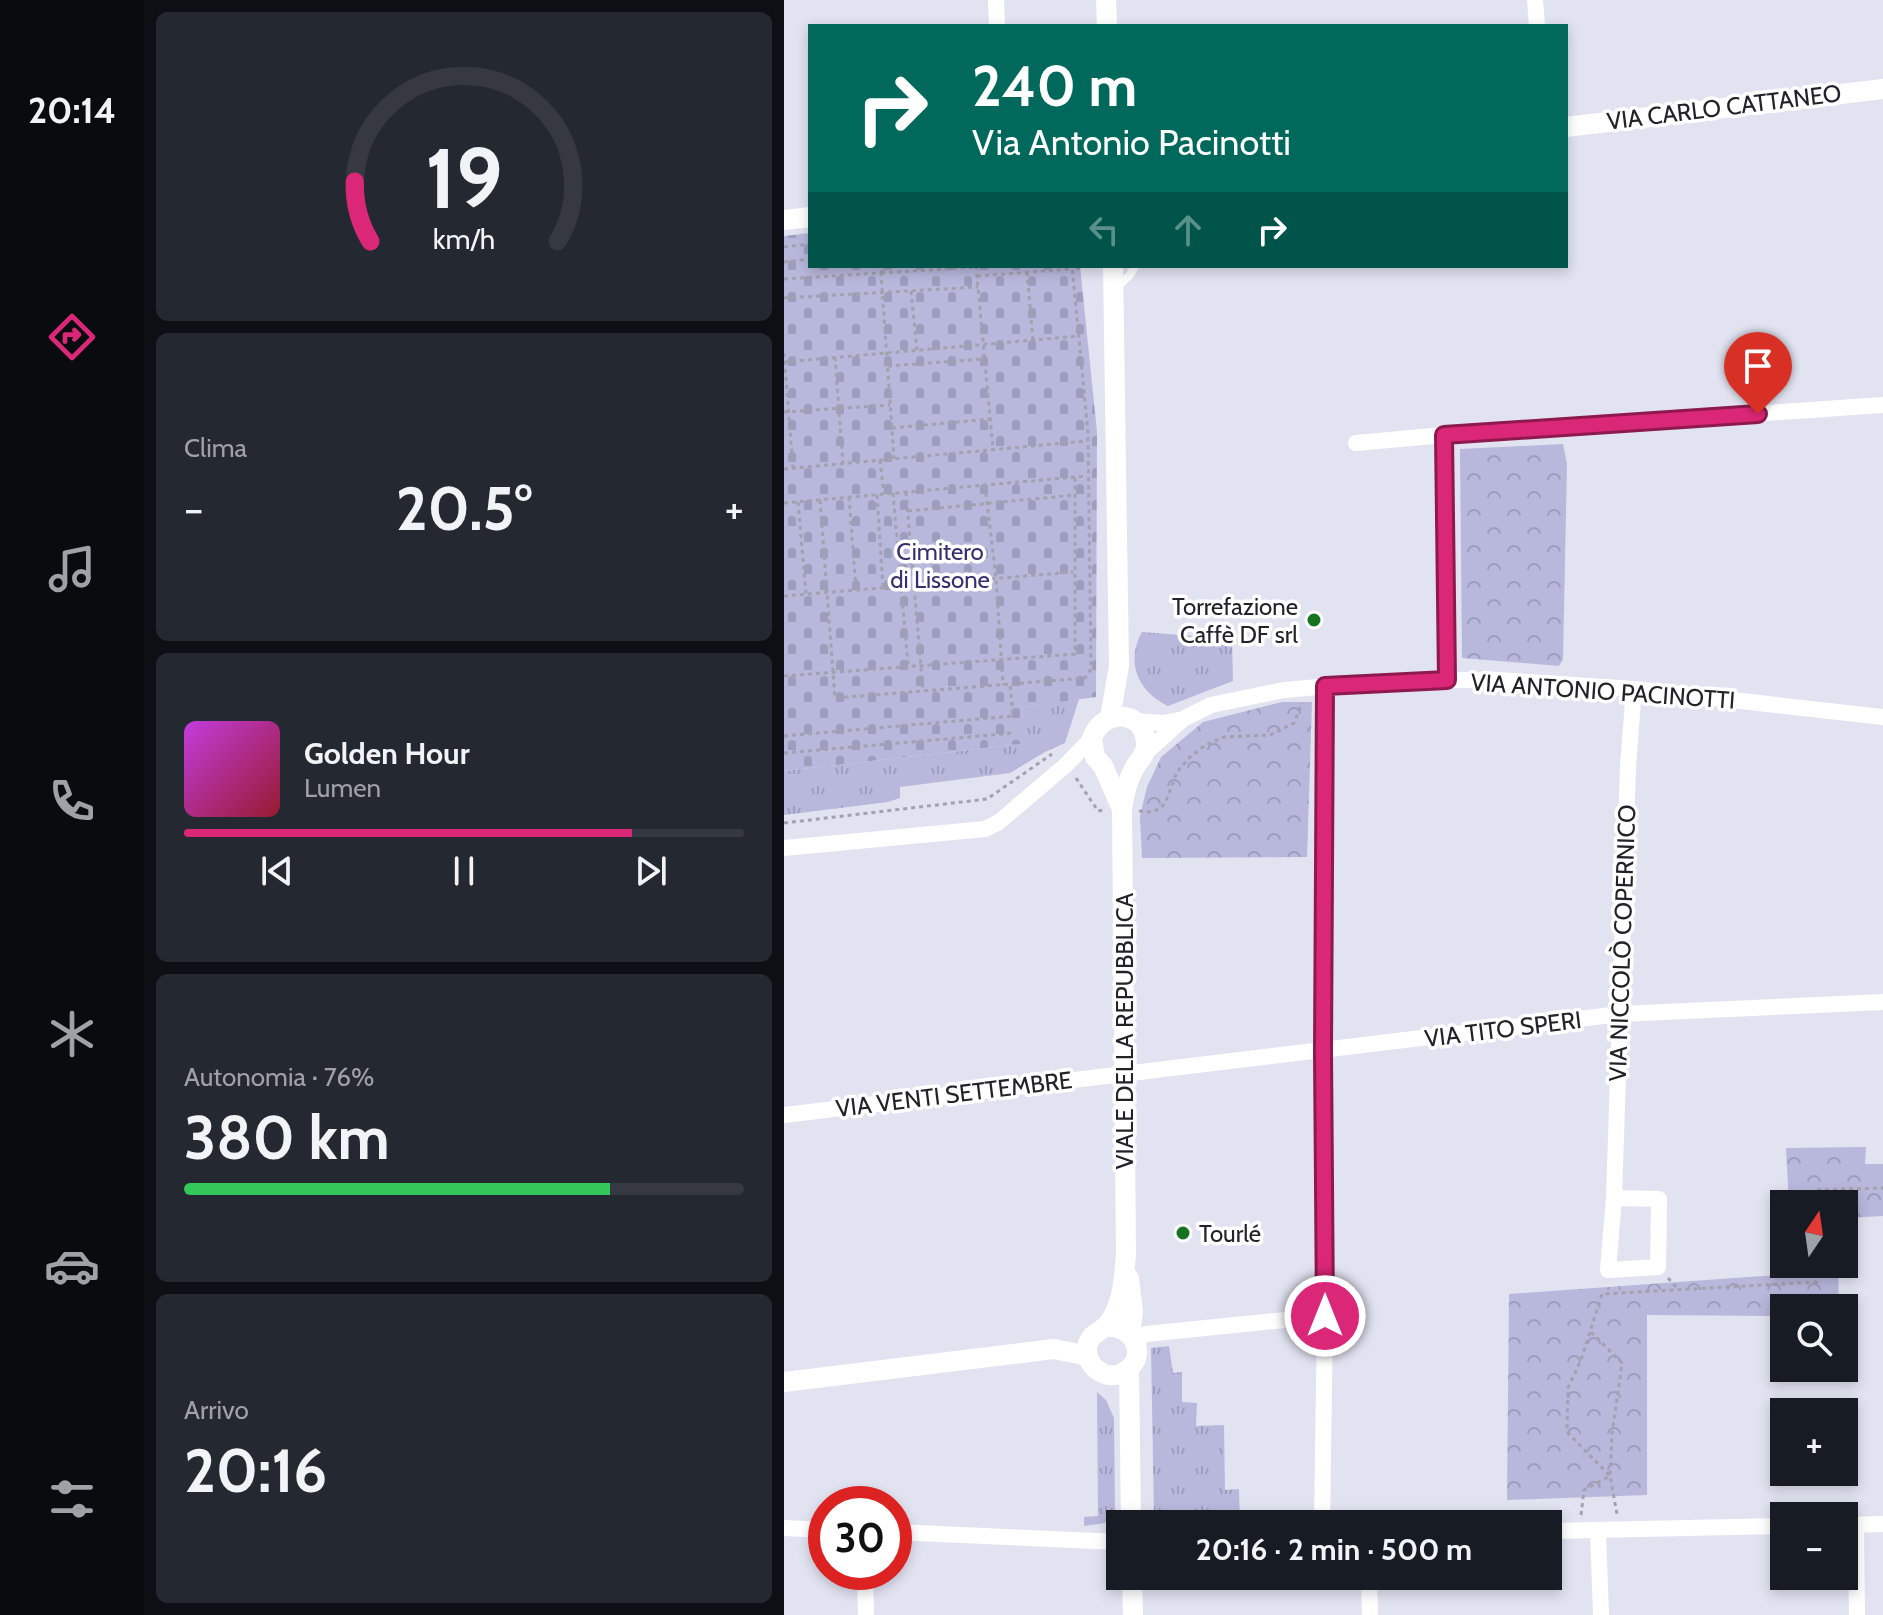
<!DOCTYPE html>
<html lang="it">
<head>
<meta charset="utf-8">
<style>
  :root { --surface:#171b24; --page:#242831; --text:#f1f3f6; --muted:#9ea1a6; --line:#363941; --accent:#db2777 }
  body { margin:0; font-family:Cabin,sans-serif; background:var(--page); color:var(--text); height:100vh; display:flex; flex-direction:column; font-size:30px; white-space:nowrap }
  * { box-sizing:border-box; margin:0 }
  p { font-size:26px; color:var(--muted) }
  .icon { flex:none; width:44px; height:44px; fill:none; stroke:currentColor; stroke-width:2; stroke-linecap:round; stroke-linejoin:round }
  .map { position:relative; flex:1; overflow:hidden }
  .sheet { display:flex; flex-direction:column; gap:12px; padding:12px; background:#0d0f14; width:640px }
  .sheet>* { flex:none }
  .banner { position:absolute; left:24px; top:24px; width:760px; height:244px; border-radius:0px; box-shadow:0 4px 12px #0003; background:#00695c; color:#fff; overflow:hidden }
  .needle { width:52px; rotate:13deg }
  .buttons { position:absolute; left:986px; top:1190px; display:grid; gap:16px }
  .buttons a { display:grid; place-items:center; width:88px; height:88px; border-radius:0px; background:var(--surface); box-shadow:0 4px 12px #0003; font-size:40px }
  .speed { position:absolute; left:24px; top:1486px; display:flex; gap:16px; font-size:40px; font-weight:700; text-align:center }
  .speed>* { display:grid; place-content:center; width:104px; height:104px; border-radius:50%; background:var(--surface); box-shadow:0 4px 12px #0003; line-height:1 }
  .speed .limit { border:12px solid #d22; background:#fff; color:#111 }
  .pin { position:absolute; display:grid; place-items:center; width:68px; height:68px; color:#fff; margin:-82px -34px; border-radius:50% 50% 50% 0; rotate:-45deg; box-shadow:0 0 8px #0007 }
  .pin .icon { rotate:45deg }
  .me { position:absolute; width:88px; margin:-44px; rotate:0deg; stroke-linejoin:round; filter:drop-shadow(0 0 6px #0008) }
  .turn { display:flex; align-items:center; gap:28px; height:168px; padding:0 32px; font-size:36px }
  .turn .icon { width:104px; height:104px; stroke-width:2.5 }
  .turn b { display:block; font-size:56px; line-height:68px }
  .lanes { display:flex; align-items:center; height:76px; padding:0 32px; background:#0003; justify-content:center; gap:40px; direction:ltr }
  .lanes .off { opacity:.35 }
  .big { font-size:60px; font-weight:800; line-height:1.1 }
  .sheet .tile { flex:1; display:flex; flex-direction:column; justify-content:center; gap:12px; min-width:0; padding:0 28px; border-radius:12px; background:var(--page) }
  .sheet .dial { align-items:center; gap:0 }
  .dial svg { height:208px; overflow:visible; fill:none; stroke:var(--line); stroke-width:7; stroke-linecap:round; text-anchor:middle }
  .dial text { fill:var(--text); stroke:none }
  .song { display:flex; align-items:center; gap:24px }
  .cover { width:96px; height:96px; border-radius:12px; background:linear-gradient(135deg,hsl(290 70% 55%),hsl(350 70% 35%)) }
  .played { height:8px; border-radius:4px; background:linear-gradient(90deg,var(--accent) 80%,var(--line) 80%) }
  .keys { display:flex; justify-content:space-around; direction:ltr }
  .heat { display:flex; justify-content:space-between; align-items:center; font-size:44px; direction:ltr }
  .charge { height:12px; border-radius:6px; background:linear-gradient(90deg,#34c759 76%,var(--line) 0) }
  .trip { position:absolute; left:322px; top:1510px; width:456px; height:80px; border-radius:0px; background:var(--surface); box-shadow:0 4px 12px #0003; font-weight:800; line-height:80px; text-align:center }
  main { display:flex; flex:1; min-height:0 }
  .tabs { display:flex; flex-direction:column; width:144px; justify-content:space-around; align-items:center; background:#090b0e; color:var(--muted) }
  .tabs .icon { width:56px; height:56px }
  .tabs .current { color:var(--accent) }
  .tabs b { font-size:36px; color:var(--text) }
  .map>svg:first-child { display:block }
  .grass { fill:url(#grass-tufts) }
  .forest { fill:url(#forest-crowns) }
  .cemetery { fill:url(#cemetery-stones) }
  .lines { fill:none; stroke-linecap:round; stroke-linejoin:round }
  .path { stroke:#a1a2ad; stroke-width:3; stroke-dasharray:4 4; stroke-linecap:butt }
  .service { stroke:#fff; stroke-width:8 }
  .minor { stroke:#fff; stroke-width:16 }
  .tertiary { stroke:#fff; stroke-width:20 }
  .route-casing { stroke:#8e194d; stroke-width:20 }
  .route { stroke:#db2777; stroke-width:14 }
  .poi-dot { fill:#187320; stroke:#fff; stroke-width:3 }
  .labels { text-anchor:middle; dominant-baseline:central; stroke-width:7; stroke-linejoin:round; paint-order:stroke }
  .street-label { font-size:24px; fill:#222228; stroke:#fff }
  .park-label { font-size:24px; fill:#362e6e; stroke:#fff }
  .poi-label { font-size:24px; fill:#222228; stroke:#fff; text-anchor:end }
</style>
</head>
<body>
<main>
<nav class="tabs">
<b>20:14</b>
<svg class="icon current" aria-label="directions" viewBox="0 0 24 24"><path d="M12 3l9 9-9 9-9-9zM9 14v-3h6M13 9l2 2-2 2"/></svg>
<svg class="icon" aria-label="music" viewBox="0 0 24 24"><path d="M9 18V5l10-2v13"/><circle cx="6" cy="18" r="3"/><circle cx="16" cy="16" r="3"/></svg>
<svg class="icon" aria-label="phone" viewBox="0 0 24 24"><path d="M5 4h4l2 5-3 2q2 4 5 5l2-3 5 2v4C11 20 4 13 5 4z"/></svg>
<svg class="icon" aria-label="climate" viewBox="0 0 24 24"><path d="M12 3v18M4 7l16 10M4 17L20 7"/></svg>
<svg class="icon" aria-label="car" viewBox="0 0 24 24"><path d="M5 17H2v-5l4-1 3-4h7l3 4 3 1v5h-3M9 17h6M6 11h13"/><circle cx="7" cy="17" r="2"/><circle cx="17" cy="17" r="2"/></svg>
<svg class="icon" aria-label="filters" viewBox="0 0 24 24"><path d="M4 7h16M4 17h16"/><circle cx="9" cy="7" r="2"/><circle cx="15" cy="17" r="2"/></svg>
</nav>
<section class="sheet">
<div class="tile dial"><svg viewBox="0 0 100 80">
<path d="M14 69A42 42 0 1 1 86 69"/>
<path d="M14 69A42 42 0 0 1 8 46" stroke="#db2777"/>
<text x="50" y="56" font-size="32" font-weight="700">19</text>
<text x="50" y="72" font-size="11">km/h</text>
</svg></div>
<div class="tile"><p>Clima</p>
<div class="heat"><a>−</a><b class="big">20.5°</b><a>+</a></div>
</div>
<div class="tile">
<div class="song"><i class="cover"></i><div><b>Golden Hour</b><p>Lumen</p></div></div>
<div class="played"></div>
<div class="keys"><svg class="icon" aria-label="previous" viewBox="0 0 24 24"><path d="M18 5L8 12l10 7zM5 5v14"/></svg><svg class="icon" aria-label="pause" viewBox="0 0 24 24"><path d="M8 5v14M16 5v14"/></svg><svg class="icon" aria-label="next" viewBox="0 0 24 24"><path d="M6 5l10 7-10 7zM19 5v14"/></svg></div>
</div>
<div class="tile"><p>Autonomia · 76%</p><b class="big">380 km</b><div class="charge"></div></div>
<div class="tile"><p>Arrivo</p><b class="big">20:16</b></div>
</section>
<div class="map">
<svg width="1099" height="1615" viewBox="0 0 1099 1615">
  <defs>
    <pattern id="grass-tufts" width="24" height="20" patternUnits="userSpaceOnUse" patternTransform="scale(2)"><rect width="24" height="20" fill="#b7b8dc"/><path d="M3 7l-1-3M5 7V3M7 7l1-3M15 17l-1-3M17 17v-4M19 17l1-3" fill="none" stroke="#9d9ebd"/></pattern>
    <pattern id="forest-crowns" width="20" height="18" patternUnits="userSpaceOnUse" patternTransform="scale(2)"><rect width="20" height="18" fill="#b7b8dc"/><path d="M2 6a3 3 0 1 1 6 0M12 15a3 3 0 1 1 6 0" fill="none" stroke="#9d9ebd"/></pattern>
    <pattern id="cemetery-stones" width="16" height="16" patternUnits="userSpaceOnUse" patternTransform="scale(2)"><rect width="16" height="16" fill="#b7b8dc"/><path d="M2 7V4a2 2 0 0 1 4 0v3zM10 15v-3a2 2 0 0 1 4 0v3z" fill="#9d9ebd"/></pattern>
  </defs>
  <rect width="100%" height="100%" fill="#e2e3f1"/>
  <g class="grass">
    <path d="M358,632l90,7 1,42 -65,25c-30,-14 -43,-44 -26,-74z"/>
    <polygon points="295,699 281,743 261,752 226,773 116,787 116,798 104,802 0,815 0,771 236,744 239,707"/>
    <polygon points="385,1346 389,1373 398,1372 398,1402 413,1403 412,1426 440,1425 441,1490 455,1489 456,1523 376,1524 370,1516 367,1348"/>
    <polygon points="313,1392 322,1400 330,1418 331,1511 321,1523 300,1526 300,1517 314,1516"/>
  </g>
  <g class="forest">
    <polygon points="779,444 783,464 779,659 775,666 678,658 676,449"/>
    <polygon points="498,702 528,702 523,857 358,858 356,816 363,787 377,757 419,722"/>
    <polygon points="1082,1147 1081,1164 1099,1164 1099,1216 1060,1218 1060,1204 1005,1204 1002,1148"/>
    <polygon points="1008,1264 1054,1264 1055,1308 1000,1308 1000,1368 1057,1368 1057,1374 992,1369 988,1316 863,1315 863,1495 723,1500 725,1294 1007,1274"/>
  </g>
  <polygon class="cemetery" points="26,233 26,266 296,266 313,432 312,697 239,707 237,744 0,771 0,236"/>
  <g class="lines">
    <g class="path">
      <polyline points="0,247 26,244"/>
      <polyline points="0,262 26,259"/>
      <polyline points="192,266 209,449"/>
      <polyline points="243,272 249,340"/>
      <polyline points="97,273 192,267"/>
      <polyline points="97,273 101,266"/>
      <polyline points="193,276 288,269"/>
      <polyline points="0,279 97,273 110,459"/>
      <polyline points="127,291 133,350"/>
      <polyline points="0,298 194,287"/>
      <polyline points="0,353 9,468"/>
      <polyline points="51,357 59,464"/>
      <polyline points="0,362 295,336"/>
      <polyline points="104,366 200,359"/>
      <polyline points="0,412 106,405"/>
      <polyline points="108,428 206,419"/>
      <polyline points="96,460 100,494"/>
      <polyline points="0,469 303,441"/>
      <polyline points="201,485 212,578 219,685"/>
      <polyline points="122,492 139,691"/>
      <polyline points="109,493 124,665"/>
      <polyline points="93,495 99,587"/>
      <polyline points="65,497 72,589"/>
      <polyline points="36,500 51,698 301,678 307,669 304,433 288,266"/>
      <polyline points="14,502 22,594"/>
      <polyline points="0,503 303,476"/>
      <polyline points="124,511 291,495"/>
      <polyline points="0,596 289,572"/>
      <polyline points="0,676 291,654 291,478"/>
      <polyline points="0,736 229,716 226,684"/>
      <polyline points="0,753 230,733"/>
      <polyline points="292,778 314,811 320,810"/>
      <polyline points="355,811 368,812 377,808 382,801 393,772 405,758 420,746 440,737 486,735 510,723 518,703"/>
      <polyline points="0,823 203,799 268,754"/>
      <polyline points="1031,1204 1031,1190 1099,1188"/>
      <polyline points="884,1278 895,1290"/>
      <polyline points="807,1332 838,1363 828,1434 826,1476 833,1514"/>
      <polyline points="797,1515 800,1490 826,1476 783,1432 784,1388 797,1360 818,1294 1033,1282 1032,1264"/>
    </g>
    <polyline class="service" points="332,288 346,275 351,266"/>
    <g class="minor">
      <polyline points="212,0 213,26"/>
      <polyline points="751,0 753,26"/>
      <polyline points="660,435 663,680"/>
      <polyline points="572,443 660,435 1099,405"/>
      <polyline points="350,721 380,723 399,719 427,705 500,690 603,681 663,680 714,680 850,689 1099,717"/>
      <polyline points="359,755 398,720"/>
      <polyline points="0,848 201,829 215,822 282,765 308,738"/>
      <polyline points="0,1115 836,1014 1099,1002"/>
      <polyline points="830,1198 875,1199 874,1267 824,1270 830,1198 844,766 850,689"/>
      <polyline points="350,1339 362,1334 541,1316"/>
      <polyline points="538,1524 541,1316 539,1051 541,686"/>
      <polyline points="1060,1525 1099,1524"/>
      <polyline points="1072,1525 1073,1615"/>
      <polyline points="0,1528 42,1530"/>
      <polyline points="764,1531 1000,1526"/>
      <polyline points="814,1531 817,1615"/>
      <polyline points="110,1532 336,1542"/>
      <polyline points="81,1572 82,1615"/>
      <polyline points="585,1576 586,1615"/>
    </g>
    <g class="tertiary">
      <polyline points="322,0 323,26"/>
      <polyline points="782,127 1099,89"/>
      <polyline points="0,220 26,217"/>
      <polyline points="326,718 335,666 329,266"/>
      <polyline points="345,1278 349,1312 346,1334"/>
      <path d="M321,1327c25,-4 45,26 22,43 -19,15 -46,-5 -39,-27 4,-10 12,-11 18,-17 17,-18 18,-49 20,-72l-4,-445c2,-14 5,-29 13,-42 4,-7 11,-12 11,-22 0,-35 -42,-38 -54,-7l3,19 8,9 19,43"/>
      <polyline points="345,1369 347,1524"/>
      <polyline points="0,1382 270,1349 304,1356"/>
      <polyline points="348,1576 349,1615"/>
    </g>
  </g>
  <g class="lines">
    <defs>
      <polyline id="route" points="541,1316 539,1051 541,686 663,680 660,435 974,414"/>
    </defs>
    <use href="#route" class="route-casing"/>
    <use href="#route" class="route"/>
  </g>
  <g class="poi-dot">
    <circle cx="530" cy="620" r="8"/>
    <circle cx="399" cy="1233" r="8"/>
  </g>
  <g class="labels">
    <g class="street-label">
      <text transform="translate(940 107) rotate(-7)">VIA CARLO CATTANEO</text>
      <text transform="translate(819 691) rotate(4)">VIA ANTONIO PACINOTTI</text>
      <text transform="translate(838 943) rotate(-88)">VIA NICCOLÒ COPERNICO</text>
      <text transform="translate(719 1029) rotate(-7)">VIA TITO SPERI</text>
      <text transform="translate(340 1031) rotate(-90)">VIALE DELLA REPUBBLICA</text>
      <text transform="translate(170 1094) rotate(-7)">VIA VENTI SETTEMBRE</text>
    </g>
    <g class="park-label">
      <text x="156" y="551">Cimitero<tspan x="156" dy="28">di Lissone</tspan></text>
    </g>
    <g class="poi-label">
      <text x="514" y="606">Torrefazione<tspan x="514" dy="28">Caffè DF srl</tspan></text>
      <text x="415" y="1233" text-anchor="start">Tourlé</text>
    </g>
  </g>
</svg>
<div class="buttons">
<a><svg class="needle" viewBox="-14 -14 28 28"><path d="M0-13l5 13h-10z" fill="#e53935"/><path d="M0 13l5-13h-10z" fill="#9ea1a6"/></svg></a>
<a><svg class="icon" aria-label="search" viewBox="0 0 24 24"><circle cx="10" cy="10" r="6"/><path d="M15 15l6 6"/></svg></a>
<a>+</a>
<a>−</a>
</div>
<div class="speed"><div class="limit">30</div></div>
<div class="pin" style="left:974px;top:414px;background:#d93025"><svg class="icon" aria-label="arrive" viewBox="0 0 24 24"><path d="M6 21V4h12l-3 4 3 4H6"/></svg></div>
<svg class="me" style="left:541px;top:1316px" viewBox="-20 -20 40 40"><circle r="17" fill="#db2777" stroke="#fff" stroke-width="3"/><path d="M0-11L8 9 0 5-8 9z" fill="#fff"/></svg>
<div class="trip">20:16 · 2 min · 500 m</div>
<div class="banner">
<div class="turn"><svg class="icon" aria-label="right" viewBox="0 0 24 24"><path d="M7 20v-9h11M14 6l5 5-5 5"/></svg><div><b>240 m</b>Via Antonio Pacinotti</div></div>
<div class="lanes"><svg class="icon off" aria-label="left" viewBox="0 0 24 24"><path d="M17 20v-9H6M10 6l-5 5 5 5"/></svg><svg class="icon off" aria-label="ahead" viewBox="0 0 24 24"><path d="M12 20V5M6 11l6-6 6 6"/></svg><svg class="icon" aria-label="right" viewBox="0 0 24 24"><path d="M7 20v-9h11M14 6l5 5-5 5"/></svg></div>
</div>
</div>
</main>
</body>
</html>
